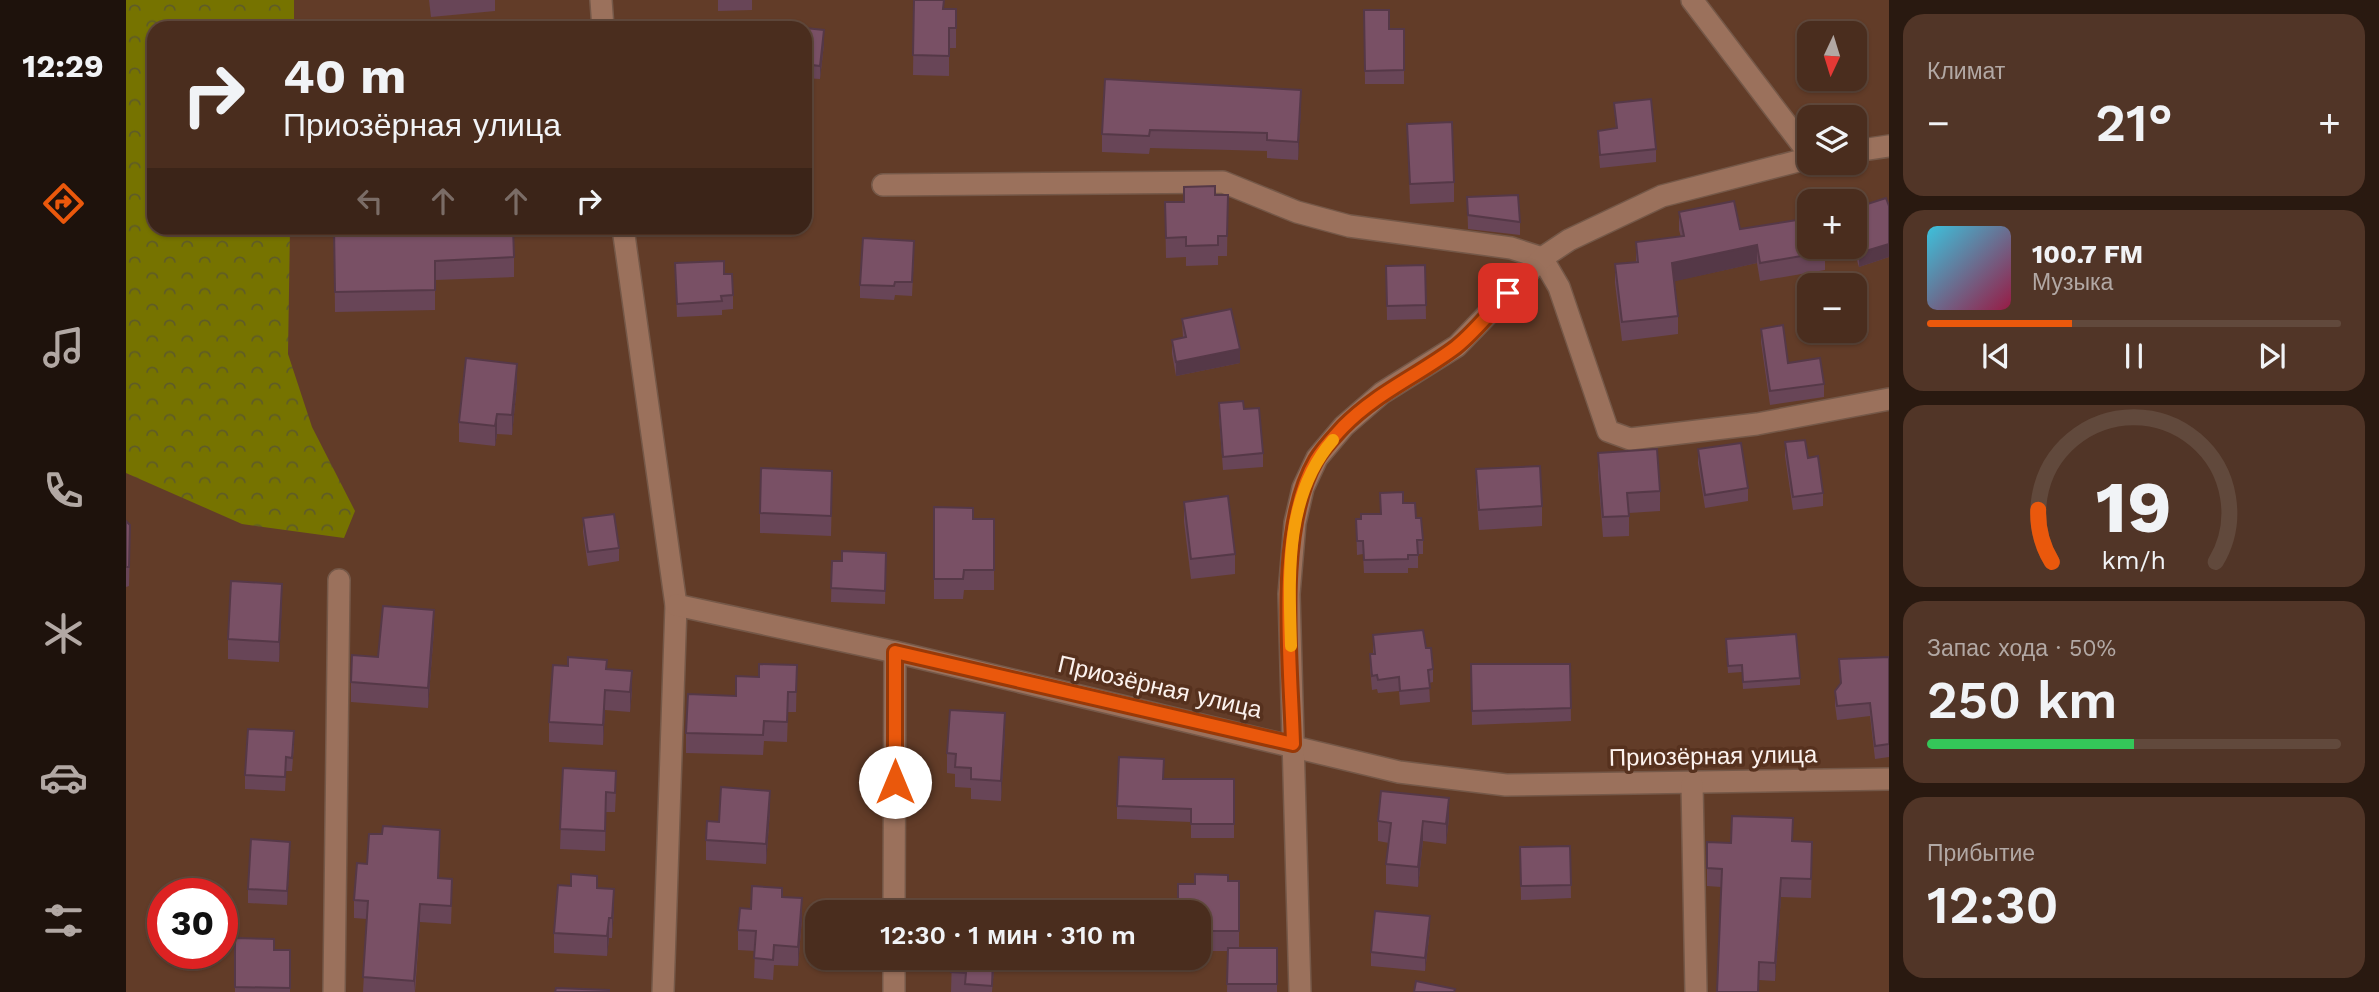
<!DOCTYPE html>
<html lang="ru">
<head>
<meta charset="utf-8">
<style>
  :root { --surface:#4a2d1e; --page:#513527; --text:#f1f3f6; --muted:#b2a8a4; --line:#61493c; --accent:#ea580c }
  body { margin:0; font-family:"Work Sans",sans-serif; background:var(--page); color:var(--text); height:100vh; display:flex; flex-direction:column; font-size:26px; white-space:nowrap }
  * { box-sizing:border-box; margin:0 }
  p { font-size:23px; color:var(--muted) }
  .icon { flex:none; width:38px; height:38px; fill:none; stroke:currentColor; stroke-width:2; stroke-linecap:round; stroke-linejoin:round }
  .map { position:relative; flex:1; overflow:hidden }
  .details { display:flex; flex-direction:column; gap:14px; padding:14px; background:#291910; width:490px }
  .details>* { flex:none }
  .hud { position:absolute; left:21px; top:21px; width:665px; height:214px; border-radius:21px; box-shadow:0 2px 5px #0004,0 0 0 2px var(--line); background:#4a2d1e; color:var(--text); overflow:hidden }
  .needle { width:46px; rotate:184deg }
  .buttons { position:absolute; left:1671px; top:21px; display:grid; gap:14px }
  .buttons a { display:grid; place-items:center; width:70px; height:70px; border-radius:14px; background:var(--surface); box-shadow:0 2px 5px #0004,0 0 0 2px var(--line); font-size:35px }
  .speed { position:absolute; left:21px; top:878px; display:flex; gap:14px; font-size:35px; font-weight:700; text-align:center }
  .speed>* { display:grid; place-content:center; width:91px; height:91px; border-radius:50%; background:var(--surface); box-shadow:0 2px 5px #0004,0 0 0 2px var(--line); line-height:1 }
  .speed .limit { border:10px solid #d22; background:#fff; color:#111 }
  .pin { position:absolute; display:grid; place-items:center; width:60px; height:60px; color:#fff; margin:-30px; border-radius:14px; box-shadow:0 4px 10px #0006 }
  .me { position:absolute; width:77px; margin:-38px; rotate:0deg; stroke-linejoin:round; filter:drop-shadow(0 0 5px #0008) }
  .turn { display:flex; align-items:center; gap:24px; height:147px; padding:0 21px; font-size:32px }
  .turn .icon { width:91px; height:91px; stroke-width:2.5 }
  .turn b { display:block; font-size:49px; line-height:60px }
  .lanes { display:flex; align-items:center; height:66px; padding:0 21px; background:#0003; justify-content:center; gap:35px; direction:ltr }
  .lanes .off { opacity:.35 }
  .big { font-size:52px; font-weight:600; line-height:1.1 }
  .details .widget { flex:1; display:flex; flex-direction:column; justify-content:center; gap:10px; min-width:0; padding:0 24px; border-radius:21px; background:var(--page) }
  .details .dial { align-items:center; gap:0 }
  .dial svg { height:182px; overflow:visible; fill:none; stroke:var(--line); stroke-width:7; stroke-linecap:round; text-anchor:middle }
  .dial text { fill:var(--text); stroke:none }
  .song { display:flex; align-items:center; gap:21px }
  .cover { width:84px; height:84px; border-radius:10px; background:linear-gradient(135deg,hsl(190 70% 55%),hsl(340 70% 35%)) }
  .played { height:7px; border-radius:4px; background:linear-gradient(90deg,var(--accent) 35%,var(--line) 35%) }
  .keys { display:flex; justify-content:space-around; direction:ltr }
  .heat { display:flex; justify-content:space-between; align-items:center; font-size:38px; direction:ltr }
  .charge { height:10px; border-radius:5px; background:linear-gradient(90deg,#34c759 50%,var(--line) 0) }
  .trip { position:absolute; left:679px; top:900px; width:406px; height:70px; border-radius:21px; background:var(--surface); box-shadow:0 2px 5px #0004,0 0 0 2px var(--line); font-weight:600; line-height:70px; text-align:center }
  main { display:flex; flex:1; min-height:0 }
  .menu { display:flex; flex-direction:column; width:126px; justify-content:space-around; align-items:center; background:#1e120c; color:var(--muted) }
  .menu .icon { width:49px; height:49px }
  .menu .active { color:var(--accent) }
  .menu b { font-size:32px; color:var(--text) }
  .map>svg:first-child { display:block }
  .forest { fill:url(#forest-crowns) }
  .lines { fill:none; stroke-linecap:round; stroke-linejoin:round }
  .minor-casing { stroke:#755848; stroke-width:24 }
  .minor { stroke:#9b715c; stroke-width:21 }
  .wall { fill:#684557 }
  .shaded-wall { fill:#553847 }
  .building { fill:#795065; stroke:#553847; stroke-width:2 }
  .route-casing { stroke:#983908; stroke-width:18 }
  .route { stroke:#ea580c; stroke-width:12 }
  .slow { stroke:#f59e0b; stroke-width:12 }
  .labels { text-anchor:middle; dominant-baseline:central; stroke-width:7; stroke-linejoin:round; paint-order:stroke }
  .street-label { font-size:24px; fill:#fcf2ee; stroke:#56311e }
</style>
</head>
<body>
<main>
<nav class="menu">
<b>12:29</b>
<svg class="icon active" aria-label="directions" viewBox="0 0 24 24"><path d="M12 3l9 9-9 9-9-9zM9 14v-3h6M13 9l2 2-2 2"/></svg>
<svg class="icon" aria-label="music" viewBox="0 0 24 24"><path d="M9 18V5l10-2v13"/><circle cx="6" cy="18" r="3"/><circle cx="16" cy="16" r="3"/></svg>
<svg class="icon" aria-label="phone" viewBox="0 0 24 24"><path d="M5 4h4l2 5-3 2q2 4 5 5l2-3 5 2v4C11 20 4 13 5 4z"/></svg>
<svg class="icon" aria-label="climate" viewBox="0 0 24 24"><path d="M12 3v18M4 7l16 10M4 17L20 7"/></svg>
<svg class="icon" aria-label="car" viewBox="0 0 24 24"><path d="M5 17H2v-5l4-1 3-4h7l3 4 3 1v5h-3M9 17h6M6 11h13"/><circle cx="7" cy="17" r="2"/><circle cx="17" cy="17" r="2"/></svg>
<svg class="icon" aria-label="filters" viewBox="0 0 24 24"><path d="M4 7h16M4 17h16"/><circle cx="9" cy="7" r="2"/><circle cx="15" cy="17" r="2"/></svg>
</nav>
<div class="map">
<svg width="1763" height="992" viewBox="0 0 1763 992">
  <defs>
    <pattern id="forest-crowns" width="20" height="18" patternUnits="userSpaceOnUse" patternTransform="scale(1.75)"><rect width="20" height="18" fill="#767300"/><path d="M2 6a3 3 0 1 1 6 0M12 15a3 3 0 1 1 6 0" fill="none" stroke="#5f5c27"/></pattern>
  </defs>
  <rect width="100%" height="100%" fill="#623c28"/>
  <polygon class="forest" points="0,0 168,0 168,28 28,28 28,228 164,228 162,354 186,427 229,511 218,538 116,524 0,473"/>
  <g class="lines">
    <defs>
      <g id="minor">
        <polyline points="475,0 477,28"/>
        <polyline points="1566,0 1684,155"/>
        <polyline points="1729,151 1763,146"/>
        <polyline points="757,185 1097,182 1171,212 1223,226 1385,248 1416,258 1433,287 1482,431 1504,439 1631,424 1763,399"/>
        <polyline points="497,228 550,605 537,992"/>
        <polyline points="550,605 769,652 1273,772 1380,785 1763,779"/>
        <polyline points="1566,784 1570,992"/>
        <polyline points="768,912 769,652"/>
        <polyline points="208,992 213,580"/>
        <polyline points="768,992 768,957"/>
        <polyline points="1174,992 1163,594 1169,523 1177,488 1191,458 1218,426 1256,393 1331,346 1416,258 1443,240 1536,196 1684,158"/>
      </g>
    </defs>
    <use href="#minor" class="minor-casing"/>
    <use href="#minor" class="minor"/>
  </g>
  <g class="wall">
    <polygon points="303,0 369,0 369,11 305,17"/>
    <polygon points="592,0 626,0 626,10 592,11"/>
    <polygon points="788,0 818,9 830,9 830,48 823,48 823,76 787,75"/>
    <polygon points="1238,10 1263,29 1278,70 1278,84 1239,84"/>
    <polygon points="679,28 698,44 694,79 679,78"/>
    <polygon points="1488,103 1530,149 1530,162 1474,168 1472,144 1472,131 1490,129"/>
    <polygon points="1175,108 1172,160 1141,158 1141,151 1105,150 1024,148 1023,154 976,152 976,134"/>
    <polygon points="1281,124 1328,182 1328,202 1284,204"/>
    <polygon points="1058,187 1089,195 1102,195 1101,256 1092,256 1092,265 1060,266 1060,257 1040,258 1039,202 1058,202"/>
    <polygon points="1341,197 1394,222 1394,235 1342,229"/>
    <polygon points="1763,206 1763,257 1733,267 1727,247 1729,247 1729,218 1732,217 1732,207"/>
    <polygon points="1553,212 1699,252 1699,270 1634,281 1631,263 1548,281 1552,316 1552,334 1496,341 1489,283 1489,264 1510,262 1510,242 1555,237 1553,230"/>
    <polygon points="208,228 388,257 388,277 309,280 309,310 209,312"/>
    <polygon points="788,254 786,296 769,295 768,300 734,298 734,285"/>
    <polygon points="549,263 598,274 607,295 607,309 596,310 596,315 551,317"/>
    <polygon points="1299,265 1300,319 1261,320 1260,266"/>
    <polygon points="1056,319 1114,363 1050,376 1046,354 1046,340 1057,338"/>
    <polygon points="1635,329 1662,363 1698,384 1698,397 1644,405 1635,342"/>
    <polygon points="391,384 386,435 371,434 369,446 333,442 333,422"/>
    <polygon points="1093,403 1118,409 1137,453 1137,467 1097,470 1093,417"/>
    <polygon points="1659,442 1682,458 1697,493 1697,506 1667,510 1659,456"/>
    <polygon points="1572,449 1622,488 1622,501 1579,508 1572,463"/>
    <polygon points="1472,453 1534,491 1534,511 1503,513 1503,536 1477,537 1472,473"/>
    <polygon points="1350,469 1416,506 1416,526 1353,530 1350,489"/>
    <polygon points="706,491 705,536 634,533 634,513"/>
    <polygon points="1254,493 1277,503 1290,518 1297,540 1297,554 1292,554 1292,568 1282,568 1282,573 1238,573 1237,554 1231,555 1230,519 1235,519 1255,514"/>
    <polygon points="1058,502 1109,554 1109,574 1065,579 1058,522"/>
    <polygon points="808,507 847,519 868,519 868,590 838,590 837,599 808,599"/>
    <polygon points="457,518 493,548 493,561 462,566 457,532"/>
    <polygon points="0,521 4,545 3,586 0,587"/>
    <polygon points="706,561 760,566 759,604 705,602"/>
    <polygon points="156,603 153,662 102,659 102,639"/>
    <polygon points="308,630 302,708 225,702 225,682 252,657"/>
    <polygon points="1247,635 1300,648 1307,669 1307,682 1303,683 1304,702 1274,705 1273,691 1252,693 1251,689 1246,690 1244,668 1244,654 1247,654"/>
    <polygon points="1600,646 1674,678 1674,685 1617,689 1616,672 1602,673"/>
    <polygon points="1763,657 1763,757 1749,759 1744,716 1711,720 1709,705 1709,691 1714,684 1713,659"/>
    <polygon points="1345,664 1444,664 1445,721 1346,725"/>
    <polygon points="671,665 670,712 662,712 661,742 638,741 637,755 560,753 560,733 633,677"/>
    <polygon points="481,669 506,691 504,712 479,710 477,745 423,742 423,722"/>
    <polygon points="879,733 875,801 845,799 845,788 829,787 829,774 821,773 821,753"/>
    <polygon points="168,745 166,771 160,771 159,791 119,789 119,775"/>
    <polygon points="437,768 490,791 489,812 480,812 479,851 434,849"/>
    <polygon points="1037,779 1108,779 1108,838 1065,838 1065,822 991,819 991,806"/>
    <polygon points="644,811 640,864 580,860 580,840 593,822"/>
    <polygon points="1323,818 1320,844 1297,841 1292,887 1260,884 1260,864 1263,843 1252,841 1252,821"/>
    <polygon points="1667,841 1686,860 1685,898 1655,897 1649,981 1633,980 1633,992 1591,992 1595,887 1581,886 1581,842 1605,843"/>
    <polygon points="1444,846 1445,898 1395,900 1394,847"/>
    <polygon points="314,848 313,878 326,897 325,924 294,922 289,992 237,992 241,919 228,918 228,900 241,864"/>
    <polygon points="164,855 161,905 122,903 122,889"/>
    <polygon points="1102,881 1113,881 1113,948 1151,948 1151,992 1101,992 1102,951 1073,951 1073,912 1052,912 1052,884 1069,884"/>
    <polygon points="471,888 488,909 486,938 483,938 481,956 428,953 428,933"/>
    <polygon points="656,897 676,918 672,966 648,965 647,980 628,978 629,951 612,950 612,930 625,909"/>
    <polygon points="1304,930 1299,971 1245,966 1245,952"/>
    <polygon points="109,938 148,950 164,950 164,992 109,992"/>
    <polygon points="826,957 869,957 866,992 825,992"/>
  </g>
  <g class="shaded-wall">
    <polygon points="698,30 698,44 694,79 694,66"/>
    <polygon points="1175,90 1175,108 1172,160 1172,142"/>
    <polygon points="1763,244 1763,257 1733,267 1733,253"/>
    <polygon points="1631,245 1631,263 1546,282 1546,263"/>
    <polygon points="1114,349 1114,363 1050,376 1050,362"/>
    <polygon points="391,364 391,384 386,435 386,415"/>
    <polygon points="371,414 371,434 369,446 369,426"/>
    <polygon points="156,584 156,603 153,662 153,642"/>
    <polygon points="308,610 308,630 302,708 302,688"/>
    <polygon points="506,671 506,691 504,712 504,692"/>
    <polygon points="479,690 479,710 477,745 477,725"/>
    <polygon points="879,713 879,733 875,801 875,781"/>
    <polygon points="644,791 644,811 640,864 640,844"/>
    <polygon points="480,792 480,812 479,851 479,831"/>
    <polygon points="1323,798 1323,818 1320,844 1320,824"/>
    <polygon points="1297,821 1297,841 1292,887 1292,867"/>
    <polygon points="314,830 314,848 312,896 312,878"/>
    <polygon points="164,842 164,855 161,905 161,891"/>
    <polygon points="1655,878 1655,897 1649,981 1649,963"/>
    <polygon points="488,889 488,909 486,938 486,918"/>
    <polygon points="676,898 676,918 672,966 672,947"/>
    <polygon points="294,904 294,922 288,992 288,981"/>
    <polygon points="1304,916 1304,930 1299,971 1299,958"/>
    <polygon points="483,918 483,938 481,956 481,936"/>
    <polygon points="867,957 869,957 866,992"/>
  </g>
  <g class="building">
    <polygon points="788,0 818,0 817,9 830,9 830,28 823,28 823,56 787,55"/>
    <polygon points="1238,10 1263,10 1263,29 1278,29 1278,70 1239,71"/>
    <polygon points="679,28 698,30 694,66 679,64"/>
    <polygon points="979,79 1175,90 1172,142 1141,140 1141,133 1105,132 1024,130 1023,136 976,134"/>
    <polygon points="1525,99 1530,149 1474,155 1472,131 1491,128 1488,103"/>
    <polygon points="1326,122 1328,182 1284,184 1281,124"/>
    <polygon points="1089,186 1089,195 1102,195 1101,236 1092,236 1092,245 1060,246 1060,237 1040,238 1039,202 1058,202 1058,187"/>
    <polygon points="1392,195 1394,222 1342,215 1341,197"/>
    <polygon points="1760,198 1763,206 1763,244 1733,253 1729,240 1729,218 1735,216 1732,207"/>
    <polygon points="1608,201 1614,229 1684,218 1684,247 1698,247 1699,252 1634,263 1631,245 1546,263 1552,316 1496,322 1489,264 1512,262 1510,242 1558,236 1553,212"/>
    <polygon points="208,228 387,228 388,257 309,261 309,290 209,292"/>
    <polygon points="737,238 788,241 786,282 769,282 768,286 734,285"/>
    <polygon points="598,261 598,274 606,274 607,295 595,296 596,301 551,304 549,263"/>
    <polygon points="1299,265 1300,305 1261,306 1260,266"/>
    <polygon points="1105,309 1114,349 1050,362 1046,340 1060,337 1056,319"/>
    <polygon points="1657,325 1662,363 1694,358 1698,384 1644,391 1635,329"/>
    <polygon points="340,358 391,364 386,415 371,414 369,426 333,422"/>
    <polygon points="1117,401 1118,409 1133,408 1137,453 1097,457 1093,403"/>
    <polygon points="1679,440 1682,458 1692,456 1697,493 1667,497 1659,442"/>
    <polygon points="1615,443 1622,488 1579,495 1572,449"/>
    <polygon points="1531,449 1534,491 1501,493 1503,516 1477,517 1472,453"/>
    <polygon points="1414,466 1416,506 1353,510 1350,469"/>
    <polygon points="635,468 706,471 705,516 634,513"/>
    <polygon points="1277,492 1277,503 1289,503 1290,518 1295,518 1297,540 1291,540 1292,555 1282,555 1282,559 1238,560 1237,541 1231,541 1230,519 1235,519 1235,514 1255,514 1254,493"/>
    <polygon points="1102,496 1109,554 1065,559 1058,502"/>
    <polygon points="808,507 847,508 847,519 868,519 868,570 838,570 837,579 808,579"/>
    <polygon points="488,514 493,548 462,552 457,518"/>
    <polygon points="0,521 4,525 3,567 0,567"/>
    <polygon points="716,551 760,553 759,591 705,588 706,561 716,561"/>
    <polygon points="105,581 156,584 153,642 102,639"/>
    <polygon points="257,606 308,610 302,688 225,682 226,655 252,657"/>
    <polygon points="1297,630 1300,648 1305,648 1307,669 1302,670 1304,688 1274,691 1273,677 1252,680 1251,675 1246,676 1244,654 1249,654 1247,635"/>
    <polygon points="1670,634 1674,678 1617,682 1616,665 1602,666 1600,639"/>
    <polygon points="442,657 481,660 480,669 506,671 504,692 479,690 477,725 423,722 427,665 442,666"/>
    <polygon points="1763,657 1763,744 1749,746 1744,703 1711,706 1709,691 1715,683 1713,659"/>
    <polygon points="633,664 671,665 670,692 662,692 661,722 638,721 637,735 560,733 562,694 610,696 610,676 633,677"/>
    <polygon points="1345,664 1444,664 1445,708 1346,711"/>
    <polygon points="824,710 879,713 875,781 845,779 845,768 829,767 830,754 821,753"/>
    <polygon points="122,729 168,731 166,758 160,757 159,777 119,775"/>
    <polygon points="993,757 1038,759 1037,779 1108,779 1108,824 1065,824 1065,809 991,806"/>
    <polygon points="437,768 490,771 489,793 480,792 479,831 434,829"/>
    <polygon points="595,787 644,791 640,844 580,840 581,821 593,822"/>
    <polygon points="1255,791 1323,798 1320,824 1297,821 1292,867 1260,864 1265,823 1252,821"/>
    <polygon points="1606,816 1667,818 1666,841 1686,842 1685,879 1655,878 1649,963 1633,962 1632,992 1591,992 1596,869 1581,868 1581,842 1605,843"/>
    <polygon points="257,826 314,830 312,878 326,879 325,906 294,904 288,981 237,977 242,901 228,900 231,863 241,864 243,834 256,834"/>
    <polygon points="125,839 164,842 161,891 122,889"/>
    <polygon points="1444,846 1445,885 1395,886 1394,847"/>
    <polygon points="445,874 471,876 471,888 488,889 486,918 483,918 481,936 428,933 432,885 445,886"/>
    <polygon points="1069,874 1102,875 1102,881 1113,881 1113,931 1073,931 1073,912 1066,912 1066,910 1052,909 1052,884 1069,884"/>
    <polygon points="626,886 656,888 656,897 676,898 672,947 648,945 647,960 628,958 630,931 612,930 614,908 625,909"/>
    <polygon points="1249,911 1304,916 1299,958 1245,952"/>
    <polygon points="109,938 148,939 148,950 164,950 164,988 109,987"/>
    <polygon points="1102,948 1151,948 1151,984 1101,984"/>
    <polygon points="826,957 867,957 866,986 839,984 840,973 825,972"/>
    <polygon points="1290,981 1329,989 1328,992 1288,992"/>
    <polygon points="430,988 483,990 483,992 429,992"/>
  </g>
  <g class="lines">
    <defs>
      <path id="route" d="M769,782v-130l398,92c-2,-80 -18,-214 23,-284 7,-12 18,-23 27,-33 33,-34 76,-52 113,-80 19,-15 35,-36 52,-54"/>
    </defs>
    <use href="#route" class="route-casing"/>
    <use href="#route" class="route"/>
    <path class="slow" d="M1165,646c-2,-70 -7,-150 42,-206"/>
  </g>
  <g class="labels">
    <g class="street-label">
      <text transform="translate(1034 687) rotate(13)">Приозёрная улица</text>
      <text transform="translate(1587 756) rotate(-1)">Приозёрная улица</text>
    </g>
  </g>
</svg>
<div class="buttons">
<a><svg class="needle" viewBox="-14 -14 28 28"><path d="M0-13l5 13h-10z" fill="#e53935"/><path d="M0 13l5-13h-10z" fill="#b2a8a4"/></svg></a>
<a><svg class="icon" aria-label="layers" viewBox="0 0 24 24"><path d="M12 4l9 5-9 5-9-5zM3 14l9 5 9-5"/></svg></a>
<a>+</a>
<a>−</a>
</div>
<div class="speed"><div class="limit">30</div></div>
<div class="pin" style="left:1382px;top:293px;background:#d93025"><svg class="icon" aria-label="arrive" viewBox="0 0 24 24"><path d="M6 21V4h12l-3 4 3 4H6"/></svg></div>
<svg class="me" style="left:769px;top:782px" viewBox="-20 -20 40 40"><circle r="19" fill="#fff"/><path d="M0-13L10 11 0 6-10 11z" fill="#ea580c"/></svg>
<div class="trip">12:30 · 1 мин · 310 m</div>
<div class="hud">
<div class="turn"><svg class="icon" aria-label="right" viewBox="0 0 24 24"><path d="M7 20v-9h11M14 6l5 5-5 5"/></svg><div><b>40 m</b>Приозёрная улица</div></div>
<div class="lanes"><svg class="icon off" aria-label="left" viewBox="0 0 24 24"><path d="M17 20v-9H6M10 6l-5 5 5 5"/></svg><svg class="icon off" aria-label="ahead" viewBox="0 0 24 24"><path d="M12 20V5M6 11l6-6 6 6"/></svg><svg class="icon off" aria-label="ahead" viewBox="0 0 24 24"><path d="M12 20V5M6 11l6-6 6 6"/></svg><svg class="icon" aria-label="right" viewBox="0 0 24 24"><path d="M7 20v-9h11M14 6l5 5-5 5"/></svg></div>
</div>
</div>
<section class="details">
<div class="widget"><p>Климат</p>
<div class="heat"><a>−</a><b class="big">21°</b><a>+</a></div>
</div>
<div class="widget">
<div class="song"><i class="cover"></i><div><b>100.7 FM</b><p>Музыка</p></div></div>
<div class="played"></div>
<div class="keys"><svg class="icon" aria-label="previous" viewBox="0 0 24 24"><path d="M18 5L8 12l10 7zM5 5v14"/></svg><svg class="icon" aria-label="pause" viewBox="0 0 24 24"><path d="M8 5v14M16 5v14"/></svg><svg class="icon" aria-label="next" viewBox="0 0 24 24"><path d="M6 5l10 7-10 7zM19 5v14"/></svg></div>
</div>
<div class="widget dial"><svg viewBox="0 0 100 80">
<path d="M14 69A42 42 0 1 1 86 69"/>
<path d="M14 69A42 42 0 0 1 8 46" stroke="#ea580c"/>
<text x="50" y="56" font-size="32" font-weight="700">19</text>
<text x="50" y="72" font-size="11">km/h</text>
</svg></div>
<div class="widget"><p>Запас хода · 50%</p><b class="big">250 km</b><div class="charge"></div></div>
<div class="widget"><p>Прибытие</p><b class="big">12:30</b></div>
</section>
</main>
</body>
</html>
